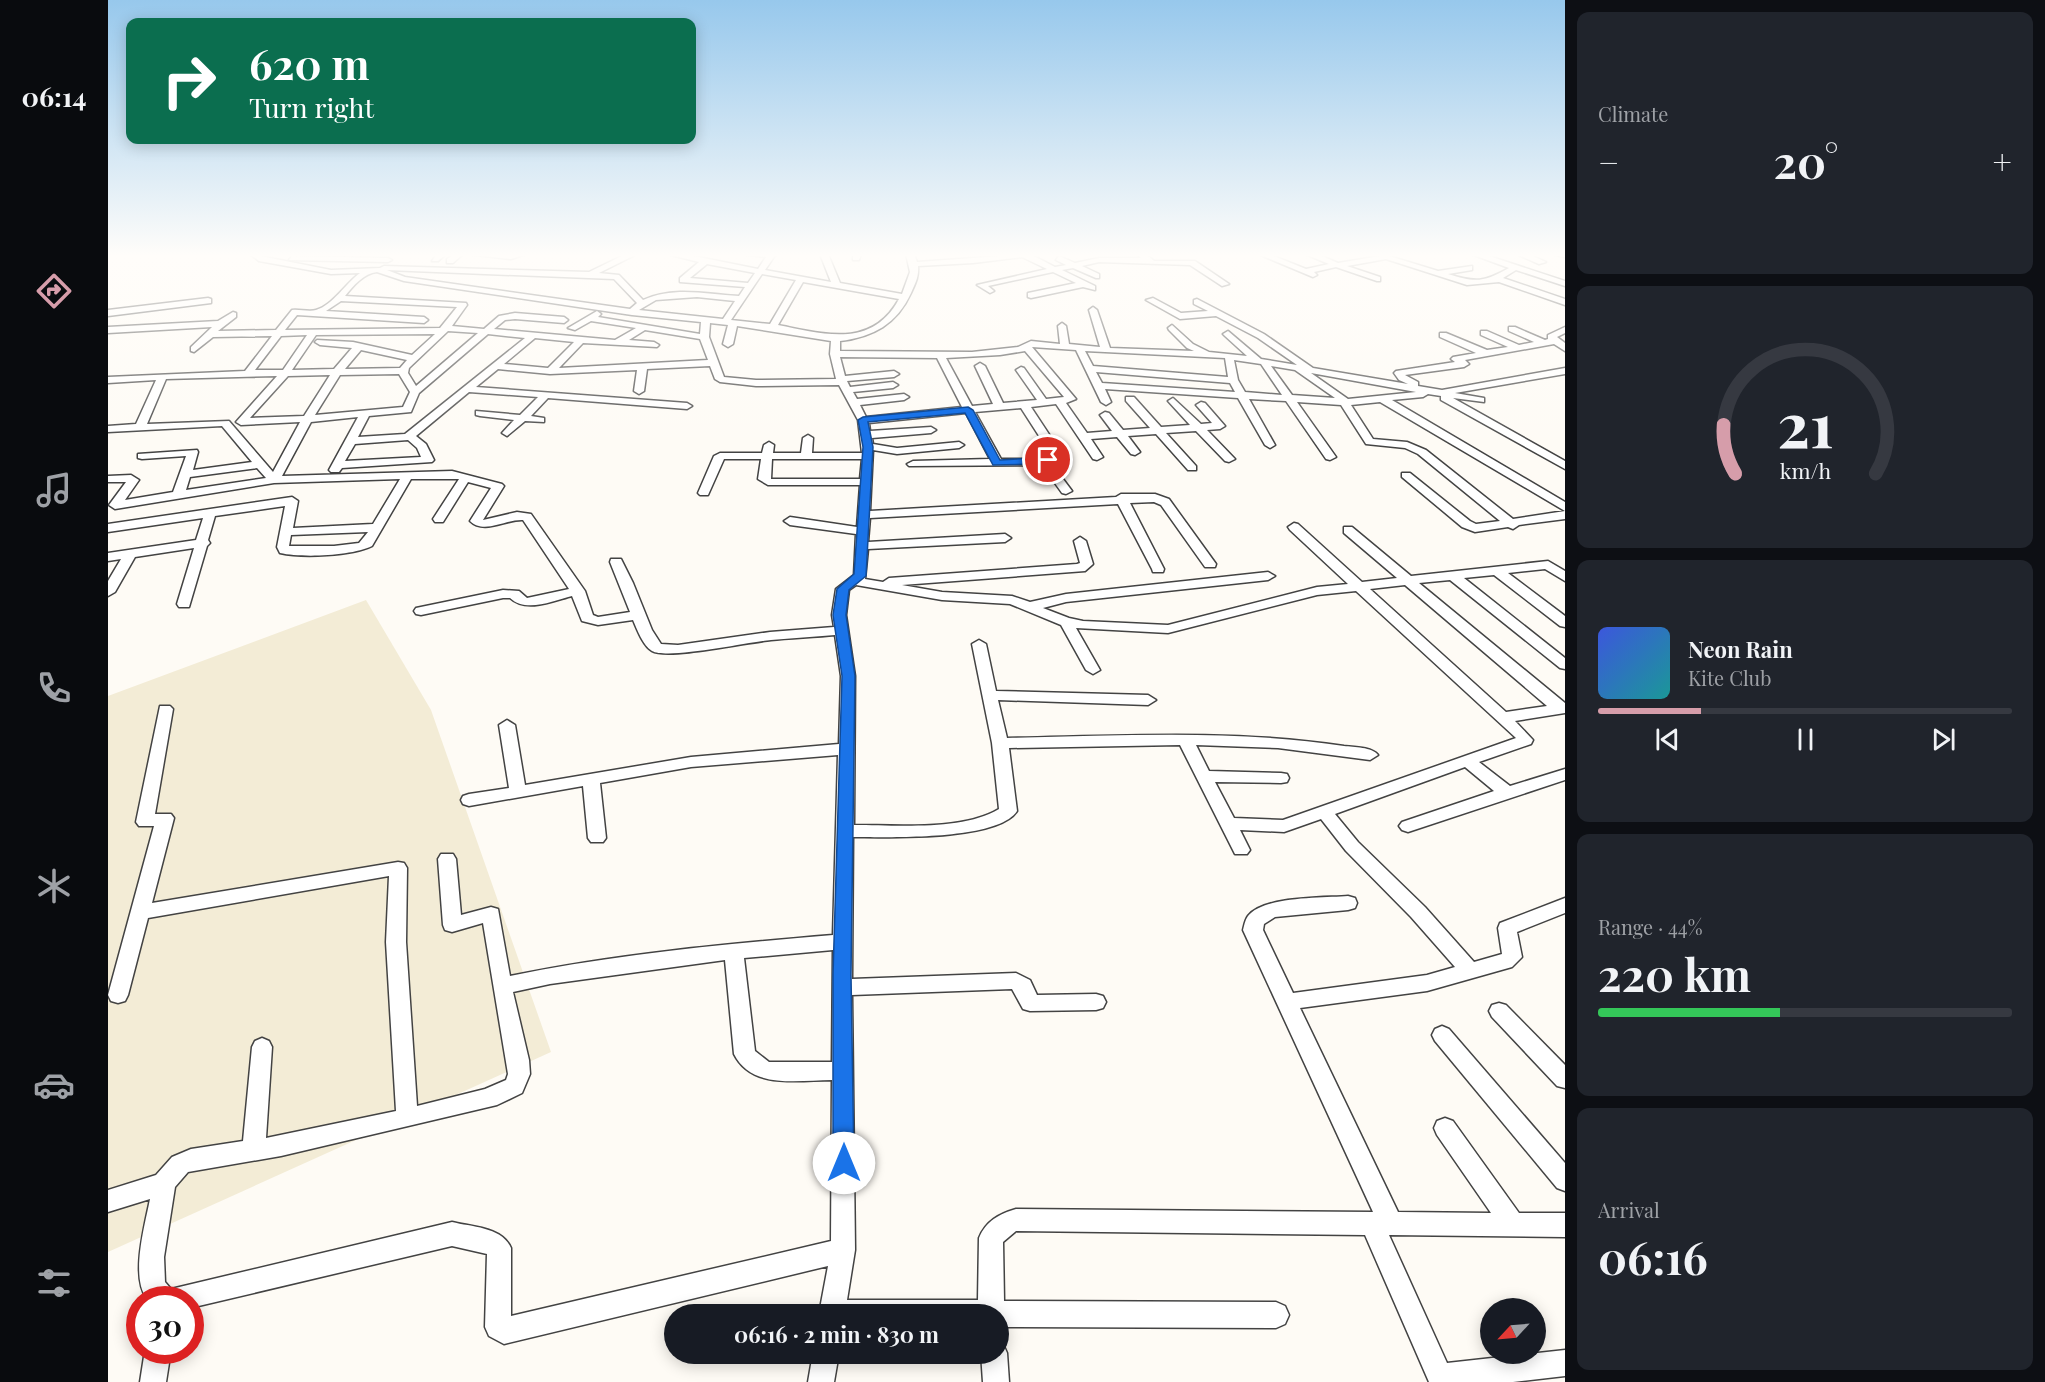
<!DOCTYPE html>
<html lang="en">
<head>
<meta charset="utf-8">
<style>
  :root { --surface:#171b24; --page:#20242c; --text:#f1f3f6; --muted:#9ea1a6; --line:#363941; --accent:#d69daa }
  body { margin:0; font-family:"Playfair Display",serif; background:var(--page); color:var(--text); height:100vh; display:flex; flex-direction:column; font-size:22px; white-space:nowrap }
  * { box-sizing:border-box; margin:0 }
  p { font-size:20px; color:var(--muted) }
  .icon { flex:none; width:33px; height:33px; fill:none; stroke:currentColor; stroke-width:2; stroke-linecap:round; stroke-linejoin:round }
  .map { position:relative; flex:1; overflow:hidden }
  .details { display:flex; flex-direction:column; gap:12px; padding:12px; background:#0d0f14; width:480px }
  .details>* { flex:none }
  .hud { position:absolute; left:18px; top:18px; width:570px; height:126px; border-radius:12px; box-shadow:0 3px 15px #0003; background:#0b6e4f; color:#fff; overflow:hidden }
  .needle { width:39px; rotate:244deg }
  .buttons { position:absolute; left:1372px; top:1298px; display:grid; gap:12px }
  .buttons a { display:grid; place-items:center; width:66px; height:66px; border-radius:50%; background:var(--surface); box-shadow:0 3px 15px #0003; font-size:30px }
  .speed { position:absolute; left:18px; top:1286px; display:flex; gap:12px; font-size:30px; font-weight:700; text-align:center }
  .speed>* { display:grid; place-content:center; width:78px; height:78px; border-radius:50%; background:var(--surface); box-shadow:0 3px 15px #0003; line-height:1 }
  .speed .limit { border:9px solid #d22; background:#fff; color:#111 }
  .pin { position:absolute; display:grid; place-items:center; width:51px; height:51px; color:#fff; margin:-26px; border:3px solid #fff; border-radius:50%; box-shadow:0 2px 6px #0007 }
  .me { position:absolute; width:66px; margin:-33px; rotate:0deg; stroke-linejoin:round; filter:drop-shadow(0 0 4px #0008) }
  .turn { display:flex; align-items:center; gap:21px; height:126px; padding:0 24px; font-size:27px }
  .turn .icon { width:78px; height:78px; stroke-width:2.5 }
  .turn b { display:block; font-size:42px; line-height:51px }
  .big { font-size:45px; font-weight:700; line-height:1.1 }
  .details .widget { flex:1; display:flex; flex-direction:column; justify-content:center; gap:9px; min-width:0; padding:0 21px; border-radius:12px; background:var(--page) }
  .details .dial { align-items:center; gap:0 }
  .dial svg { height:156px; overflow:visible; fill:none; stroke:var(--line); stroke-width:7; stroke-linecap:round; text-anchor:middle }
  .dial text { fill:var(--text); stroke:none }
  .song { display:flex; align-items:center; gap:18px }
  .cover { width:72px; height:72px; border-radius:9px; background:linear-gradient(135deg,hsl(230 70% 55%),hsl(180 70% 35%)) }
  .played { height:6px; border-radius:3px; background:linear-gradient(90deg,var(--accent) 25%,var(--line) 25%) }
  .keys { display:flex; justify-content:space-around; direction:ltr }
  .heat { display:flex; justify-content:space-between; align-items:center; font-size:33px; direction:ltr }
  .charge { height:9px; border-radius:4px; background:linear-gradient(90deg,#34c759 44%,var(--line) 0) }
  .trip { position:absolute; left:556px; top:1304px; width:345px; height:60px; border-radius:30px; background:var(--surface); box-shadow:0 3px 15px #0003; font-weight:700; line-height:60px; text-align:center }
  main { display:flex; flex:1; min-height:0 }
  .menu { display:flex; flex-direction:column; width:108px; justify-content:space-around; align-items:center; background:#090b0e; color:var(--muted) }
  .menu .icon { width:42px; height:42px }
  .menu .on { color:var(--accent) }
  .menu b { font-size:27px; color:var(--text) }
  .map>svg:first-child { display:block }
  .farmland { fill:#f3ecd6 }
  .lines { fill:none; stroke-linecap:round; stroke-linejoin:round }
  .minor-casing { stroke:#434343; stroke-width:3 }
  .minor { fill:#fff; fill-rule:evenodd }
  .route { fill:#1a73e8; stroke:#114b97; stroke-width:1.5 }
</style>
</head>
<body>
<main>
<nav class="menu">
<b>06:14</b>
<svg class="icon on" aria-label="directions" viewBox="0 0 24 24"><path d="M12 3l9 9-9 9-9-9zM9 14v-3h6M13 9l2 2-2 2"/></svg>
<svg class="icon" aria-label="music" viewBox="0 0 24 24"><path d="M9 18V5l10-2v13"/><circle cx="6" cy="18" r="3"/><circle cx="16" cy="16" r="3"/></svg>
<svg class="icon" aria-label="phone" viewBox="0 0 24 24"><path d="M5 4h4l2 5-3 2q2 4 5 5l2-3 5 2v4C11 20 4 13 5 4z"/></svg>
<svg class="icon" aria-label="climate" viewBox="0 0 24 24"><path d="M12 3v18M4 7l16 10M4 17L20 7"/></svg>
<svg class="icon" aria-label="car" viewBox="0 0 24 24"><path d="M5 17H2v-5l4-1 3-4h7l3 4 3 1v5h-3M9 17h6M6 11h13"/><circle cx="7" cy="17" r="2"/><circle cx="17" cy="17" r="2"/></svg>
<svg class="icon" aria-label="filters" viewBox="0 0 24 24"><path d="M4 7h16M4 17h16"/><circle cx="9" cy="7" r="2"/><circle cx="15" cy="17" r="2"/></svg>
</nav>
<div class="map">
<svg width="1457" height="1382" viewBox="0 0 1457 1382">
  <rect width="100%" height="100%" fill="#fefbf5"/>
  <polygon class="farmland" points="258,600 323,710 443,1052 0,1252 0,696"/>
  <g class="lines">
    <defs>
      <g id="minor">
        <path d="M142,254l81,16 49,-2 4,-2 205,6 37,-18h11l-38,19 20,2 24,25c30,-14 64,-6 96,-4l6,-9 -65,-5v-4l19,-16 -32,-8h17l74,15 8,-12 -26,-3h36l-11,16 66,12 -11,-28h8l12,29 62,11 8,-22 -4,-18h8l3,8 113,-8 25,13 11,-2 -10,-5 3,-4 16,7 24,-5h42l-4,-4h9l8,7h41l34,23 -7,2 -32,-21 -91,-3 -17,4 17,8v4h-3l-23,-10 -11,2 33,16v4l-12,-3 -52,11 -3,-1v-4l48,-10 -23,-11 -65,14 6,5 -4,2 -13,-8 70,-16 -25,-12 -49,6 -55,3c1,11 -3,18 -7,27 -14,31 -38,44 -71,48v10l132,1 46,-5 13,-6 29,3 -2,-18 4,-3 4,3 3,18 31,3 -11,-37 4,-3 4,3 13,38 84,3 -7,-3 -18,-18 -1,-2 4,-3 21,19 16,8 38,4 -22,-20 -2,-2 5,-3 33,28 36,6 -39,-27 -42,-22 -36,3 -34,-19 7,-2 28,15 27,-2 -14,-7v-4l3,-1 67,35 49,34 95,16 -9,-4 -5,-7 2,-2 59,-9 -4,-3 2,-2 23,-4 -36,-16v-4h6l41,17 21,-3 -27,-12v-4h6l32,14 15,-3 -25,-11v-4h6l30,13 3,-1v-4l17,-8v6l-8,4 8,6v8l-11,-7 -89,16 4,4 -5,3 -59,8 13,7v4l24,4 123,-22v6l-110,19 29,5v4l-31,-4 112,63v8l-124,-69v-4l-13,-2 -5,3 -31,3 173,102v9l-185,-109 -29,3 22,34 34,3 19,8 87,69 52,-8v8l-46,6 -6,4 -5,-2 -33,5 -13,-5 -60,-50v-4h8l60,48 6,3 24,-3 -82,-67 -13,-6 -39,-4 -25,-39 -44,-3 39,55 -6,3 -4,-1 -40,-58 -37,-2 26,46 -5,3 -5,-3 -27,-47 -133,-9 6,13 -5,3 -5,-3 -25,-52 -44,-3 44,52 -10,4 21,30 25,-2 -12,-16 5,-3 4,1 14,17 27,-2 -24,-27v-4h8l27,30 29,-2 -22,-24 5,-3 28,26 11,-1 -16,-18 5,-3 4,1 20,23 -5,3 -13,1 28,29 -6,3 -4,-1 -29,-30 -30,2 30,33v4h-8l-32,-36 -28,2 12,16 -5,3 -4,-1 -14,-17 -26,2 12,18 -6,3 -4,-1 -37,-55 -25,3 31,47 -11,9 21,28 -6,3 -4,-1 -20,-28 -133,1 -2,-2 6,-3 77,-2 -24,-46 -97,10 1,8 61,-4 5,3 -5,3 -59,5 1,6 24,4 62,-6 5,3 -5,3 -62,6 -24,-4 -3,61 246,-14 5,-3h34l14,5 47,65 -1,3h-10l-44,-62 -7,-3 -24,1 34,66 -1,3h-10l-1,-3 -34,-65 -248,14 -2,24 137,-8 6,4 -6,4 -137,7 -3,30 18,3 6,-4 188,-14 3,-1 -6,-22 6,-4 6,4 7,23 -8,7 -183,14 40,7 70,4 18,6 36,-8 202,-22 7,4 -7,4 -202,22 -23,6 26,10 14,3 85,4 149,-38 31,-3 -58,-54 -2,-3 6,-4 4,1 64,58 35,-4 -53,-45v-6h8l59,49 137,-15 17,10v10l-20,-12 -37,4 57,43v11l-5,-1 -66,-51 -30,3 101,80v11l-5,-1 -110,-88 -31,3 146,120v10l-50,8 18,19 -2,4 -52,18 31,24 55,-17v11l-157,52 -6,-2 -3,-4 3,-4 92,-31 -29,-24 -130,47 23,28 67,65 49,55 28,-8 -4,-26 2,-5 65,-25v15l-48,19 5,25 -10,10 -85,24 -127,17 98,204 93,1 -54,-78 -3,-7 3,-7 8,-3 8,3 66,92h46v24l-176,-2 58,128 118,-13v26l-52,6h-84l-64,-147 -349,-4 -13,11 1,59 272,1 9,4 4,9 -4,9 -9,4 -277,-1v-13h-180l9,-48 -324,78 -15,-8 -4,-9 2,-73 -35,-8 -262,62v-9h-43c-17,-22 -2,-74 3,-100l-42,13v-22l48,-15 16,-18 19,-8 52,-8 9,-94 3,-6 7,-3 7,3 3,6 -6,91 130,-27 -10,-169 3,-66 -241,42 -20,77 -3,6 -7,2 -7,-2 -3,-6 46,-169h-15l-3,-4 24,-116h10l3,3 -18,105h16l3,4 -22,85 246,-41 6,1 3,5 -1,74 11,164 68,-17 21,-9 2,-6 -25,-151 -31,9 -7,-2 -2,-5 -5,-66 3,-5h12l3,5 5,56 30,-8 7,2 12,67c106,-22 215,-32 323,-41l5,-180 -147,12 -91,16 6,55 -3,4h-12l-3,-4 -5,-52 -114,20 -6,-2 -2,-4 2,-4 6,-2 40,-6 -10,-63 8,-5 8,5 10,60 166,-28 148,-13 2,-68 -6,-41c-21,2 -43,3 -64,5 -22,2 -103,20 -119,11 -9,-5 -15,-22 -19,-31l-35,5 -16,-4 -10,-25c-19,5 -46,17 -62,2h-7l-82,17 -5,-1 -2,-3 2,-3 87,-18 16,1 8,7 42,-9 -46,-69c-17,-1 -39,15 -53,1l21,-33 -23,-6 -25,40h-8l-2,-3 26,-40h-48l-39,67c-20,10 -70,12 -92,7l-3,-6 8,-41 -70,10 -7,24 2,3 -3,3 -18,61h-10l-2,-3 17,-56 -59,9 -20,35 -7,4v-15l13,-22 -13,2v-8l88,-13 7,-22 -95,14v-8l184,-27 6,4 -5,27 80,-4 27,-45 -126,4 -159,26 -6,-4 17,-23h-18v-6l23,-1 8,5 -14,20 48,-8 13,-36 -44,3 -4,-1v-4l59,-4 1,2 -5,18 59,-8 -30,-36 -114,6v-6l28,-2 20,-44 -48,3v-6l137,-6 27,-35 -59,1 -19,15 -3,-1v-4l21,-20 -104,6v-6l110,-6 15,-9 3,1v4l-18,14 58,-1 16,-20c7,-1 17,2 24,0 17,-5 30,-27 44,-37l-29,1 -72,-13zM599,264l48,9 -7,10 -58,-5zM279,270l227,9 23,24 -7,6 -225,-32zM269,272l27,9 228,34 69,7 -1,12 -102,-17 3,-3 -4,-3 -29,17 7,2 16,-9 45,7 -21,12 -121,-11 11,-9 10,-1 49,4 4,-3 -4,-3 -49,-4 -16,3 -15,13 -32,-3 15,-21 -1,-2 -121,-7c8,-10 19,-23 32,-24zM654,274l34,6 -26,44 -39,-4zM695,282l96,17c-27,50 -75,35 -121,26zM589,297l38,4 -12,18 -84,-9 17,-10zM233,301l116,6 -17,21 -155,2 12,-15 127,8 4,-3 -4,-3 -98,-6zM602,323l18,2 -5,19 5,3 5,-3 4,-18 94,15 -1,13 6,25 -80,1 -32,-3 -15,-40zM537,330l55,9 8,21 -149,8 24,-25 74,4 2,-2 -5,-3 -25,-2zM340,331l30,2 -62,53 -8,-13 1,-5zM327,334l-23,21 -59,-13 -36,-2 -2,2 5,3 32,3 -18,21 -42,1 24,-35zM380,334l37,4 -120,96 -47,3 11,-21 42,-4 8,-19zM199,335l-24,35h-28l26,-34zM427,338l39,4 -26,26 -44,-4zM253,350l46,10 -7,8 -55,1zM917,351l39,46 -18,2 -22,-31 -3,-1 -5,3 21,30 -34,3 -18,-37 -5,-3 -5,3 18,38 -21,2 -26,-48 54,-3zM977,351l140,7 3,19 -135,-11zM732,357l97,1 25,49 -96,10 -6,-12 44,-5 5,-3 -5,-3 -47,5 -4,-7 40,-4 5,-3 -5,-3 -43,5 -3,-6 47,-4 5,-3 -5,-3 -49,5zM1126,360l27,4 21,31 -37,-3 -7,-12zM602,366l5,13 5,3 36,4 83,-1 19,35 4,33h-50l1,-15 -5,-3 -5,3 -2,15h-28l1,-8 -5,-3 -5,3 -2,8h-42l-6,3 -16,37 2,2h8l16,-36h37l-3,20 10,6h92l-3,42 -67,-10 -6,4 6,4 66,9 -2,41 -18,14 -4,26 2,12 -64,5 -92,13 -17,-1 -9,-14 -19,-47 -12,-24h-10l-1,3 20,50 -32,5 -5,-2 -8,-24 -54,-77 -14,-2 -34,8 21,-34 -2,-2 -50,-13 -170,5 29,-54 47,-5 -29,53 2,2h8l3,-4 90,-6 2,-2 -8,-16 -10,-8 53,-44 69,5 -18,18 -44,-4v4l4,1 34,4 -12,13 5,3 18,-15 19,1v-4l-13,-2 17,-18 139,11 5,-3 -5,-3 -211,-16 22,-18 52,5 87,-4 -3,21 5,3 5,-3 3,-22zM1163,366l24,4 40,28 -43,-3zM988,372l134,11 5,9 -133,-9zM1203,373l105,19 -68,7zM291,374l11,18 -7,15 -88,8 25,-40zM222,375l-26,41 -54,2 38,-42zM169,376l-41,46 5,3 59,-3 -27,50 -44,-51 -82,3 19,-45zM913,408l29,45 -8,6h-41l-26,-47zM300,440l9,8 4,9 -76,4 10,-17zM664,459h90l-2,20h-89zM149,468l9,10 -80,12 4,-13zM260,532l-9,11 -25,3h-45l2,-11zM748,585l86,15 68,4 51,21 25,45 7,4 7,-4 -24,-42 92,5 149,-38 39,-4 160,147 -233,82 -49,-2 -19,-36 66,1 6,-1 2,-4 -2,-4 -6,-1 -72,-2 -13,-26 82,3 92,12 8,-5c-6,-8 -24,-8 -34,-9 -111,-17 -225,-10 -337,-8l-9,-38 150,5 8,-5 -8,-5 -152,-4 -10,-47 -7,-4 -7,4 20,99 7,66c-36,22 -103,16 -145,16l1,-149 -9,-61 3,-25zM1297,585l142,121 -41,6 -136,-123zM1072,745l55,109h12l3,-4 -10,-20 44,2 37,-13 25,32 65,66 44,50 -28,8 -134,18 -30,-63 1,-6 11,-7 73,-7 7,-2 2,-5 -2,-5 -7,-2c-24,2 -85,0 -100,20 -3,4 -4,10 -5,14l130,282 -357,-3c-17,5 -30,12 -37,29l-1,62h-131l8,-50 -3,-255 160,-6 11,20 7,2 66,-1 7,-2 3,-6 -3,-6 -7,-2 -59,1 -7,-15 -14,-7 -164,6 1,-142c34,0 145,4 164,-26l-8,-63zM725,950l-1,112h-63l-14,-11 -11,-93zM617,960l9,94c18,36 65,26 98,26l-1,161 -320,75v-68c-9,-21 -39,-21 -59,-26l-281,67 -6,-7 -1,-25 11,-70 13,-15 93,-16 216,-51 25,-12 8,-19 -1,-14 -16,-68 37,-8z"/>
        <polygon points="329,254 338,254 330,261 324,261"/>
        <polygon points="346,254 355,254 345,263 339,263 339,259"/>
        <polygon points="359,254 418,254 403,259"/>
        <polygon points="745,254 753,254 751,260 745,260"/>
        <path d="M1150,254h11l37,15 23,-5 -24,-10h12l21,9 48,-8 52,16 34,-5v4l-24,4c28,9 36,8 61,-6l-38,-14h12l82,27v5l-49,-16 -13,8 62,21v6l-66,-23 -32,3 -81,-26 -39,7 33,11v4h-3l-41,-14 -22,5 3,3 -4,2z"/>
        <polygon points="1408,254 1420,254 1438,262 1431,264"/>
        <polygon points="1442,254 1457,254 1457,257"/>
        <polygon points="184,256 280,258 284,260 280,262 181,260"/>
        <polygon points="100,298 103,299 103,303 0,316 0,310"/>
        <polygon points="1391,1003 1398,1005 1457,1065 1457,1088 1449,1086 1384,1017 1381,1011 1384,1005"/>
        <polygon points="1334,1026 1341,1029 1457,1163 1457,1191 1449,1188 1327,1041 1324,1035 1327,1029"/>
        <polygon points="891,1342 895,1344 899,1353 901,1382 875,1382 873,1353 891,1353"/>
        <polygon points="37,1350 63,1350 58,1382 32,1382"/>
        <polygon points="705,1353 731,1353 726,1382 700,1382"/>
      </g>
    </defs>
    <use href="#minor" class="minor-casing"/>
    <use href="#minor" class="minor"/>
  </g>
  <linearGradient id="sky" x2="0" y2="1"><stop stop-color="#97c8ec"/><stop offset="0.57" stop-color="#fffdfa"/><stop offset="1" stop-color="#fffdfa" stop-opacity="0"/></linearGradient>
  <rect width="1457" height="448" fill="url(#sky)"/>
  <polygon class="route" points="860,407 865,410 892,460 940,457 945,460 940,464 885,465 857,413 760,422 765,447 758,576 741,590 738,615 747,676 743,975 746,1163 743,1170 736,1173 728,1170 725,1163 725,975 734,676 725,615 729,589 746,574 755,447 750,420 755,417"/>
</svg>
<div class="buttons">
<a><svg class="needle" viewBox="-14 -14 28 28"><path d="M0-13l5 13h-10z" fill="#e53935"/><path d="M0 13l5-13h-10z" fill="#9ea1a6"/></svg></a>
</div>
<div class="speed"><div class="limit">30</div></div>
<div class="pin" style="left:940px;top:460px;background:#d93025"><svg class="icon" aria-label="arrive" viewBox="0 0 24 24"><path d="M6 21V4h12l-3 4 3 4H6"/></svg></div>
<svg class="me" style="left:736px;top:1163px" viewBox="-20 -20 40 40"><circle r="19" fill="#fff"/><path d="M0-13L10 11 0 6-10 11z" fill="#1a73e8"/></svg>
<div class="trip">06:16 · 2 min · 830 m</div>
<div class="hud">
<div class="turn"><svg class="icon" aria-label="right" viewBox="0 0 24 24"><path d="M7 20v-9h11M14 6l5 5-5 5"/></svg><div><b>620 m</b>Turn right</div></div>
</div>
</div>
<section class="details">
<div class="widget"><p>Climate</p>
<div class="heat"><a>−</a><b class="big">20°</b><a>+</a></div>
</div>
<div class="widget dial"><svg viewBox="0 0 100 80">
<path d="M14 69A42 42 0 1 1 86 69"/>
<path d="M14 69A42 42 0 0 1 8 44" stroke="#d69daa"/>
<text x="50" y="56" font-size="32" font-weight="700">21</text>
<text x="50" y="72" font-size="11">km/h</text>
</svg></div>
<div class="widget">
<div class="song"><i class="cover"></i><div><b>Neon Rain</b><p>Kite Club</p></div></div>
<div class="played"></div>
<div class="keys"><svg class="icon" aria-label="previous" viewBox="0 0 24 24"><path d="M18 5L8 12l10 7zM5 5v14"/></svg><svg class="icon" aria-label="pause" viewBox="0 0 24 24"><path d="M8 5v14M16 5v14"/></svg><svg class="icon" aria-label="next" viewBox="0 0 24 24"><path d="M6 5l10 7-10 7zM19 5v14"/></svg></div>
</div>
<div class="widget"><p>Range · 44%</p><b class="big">220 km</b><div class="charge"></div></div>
<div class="widget"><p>Arrival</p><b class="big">06:16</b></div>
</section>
</main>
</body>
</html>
